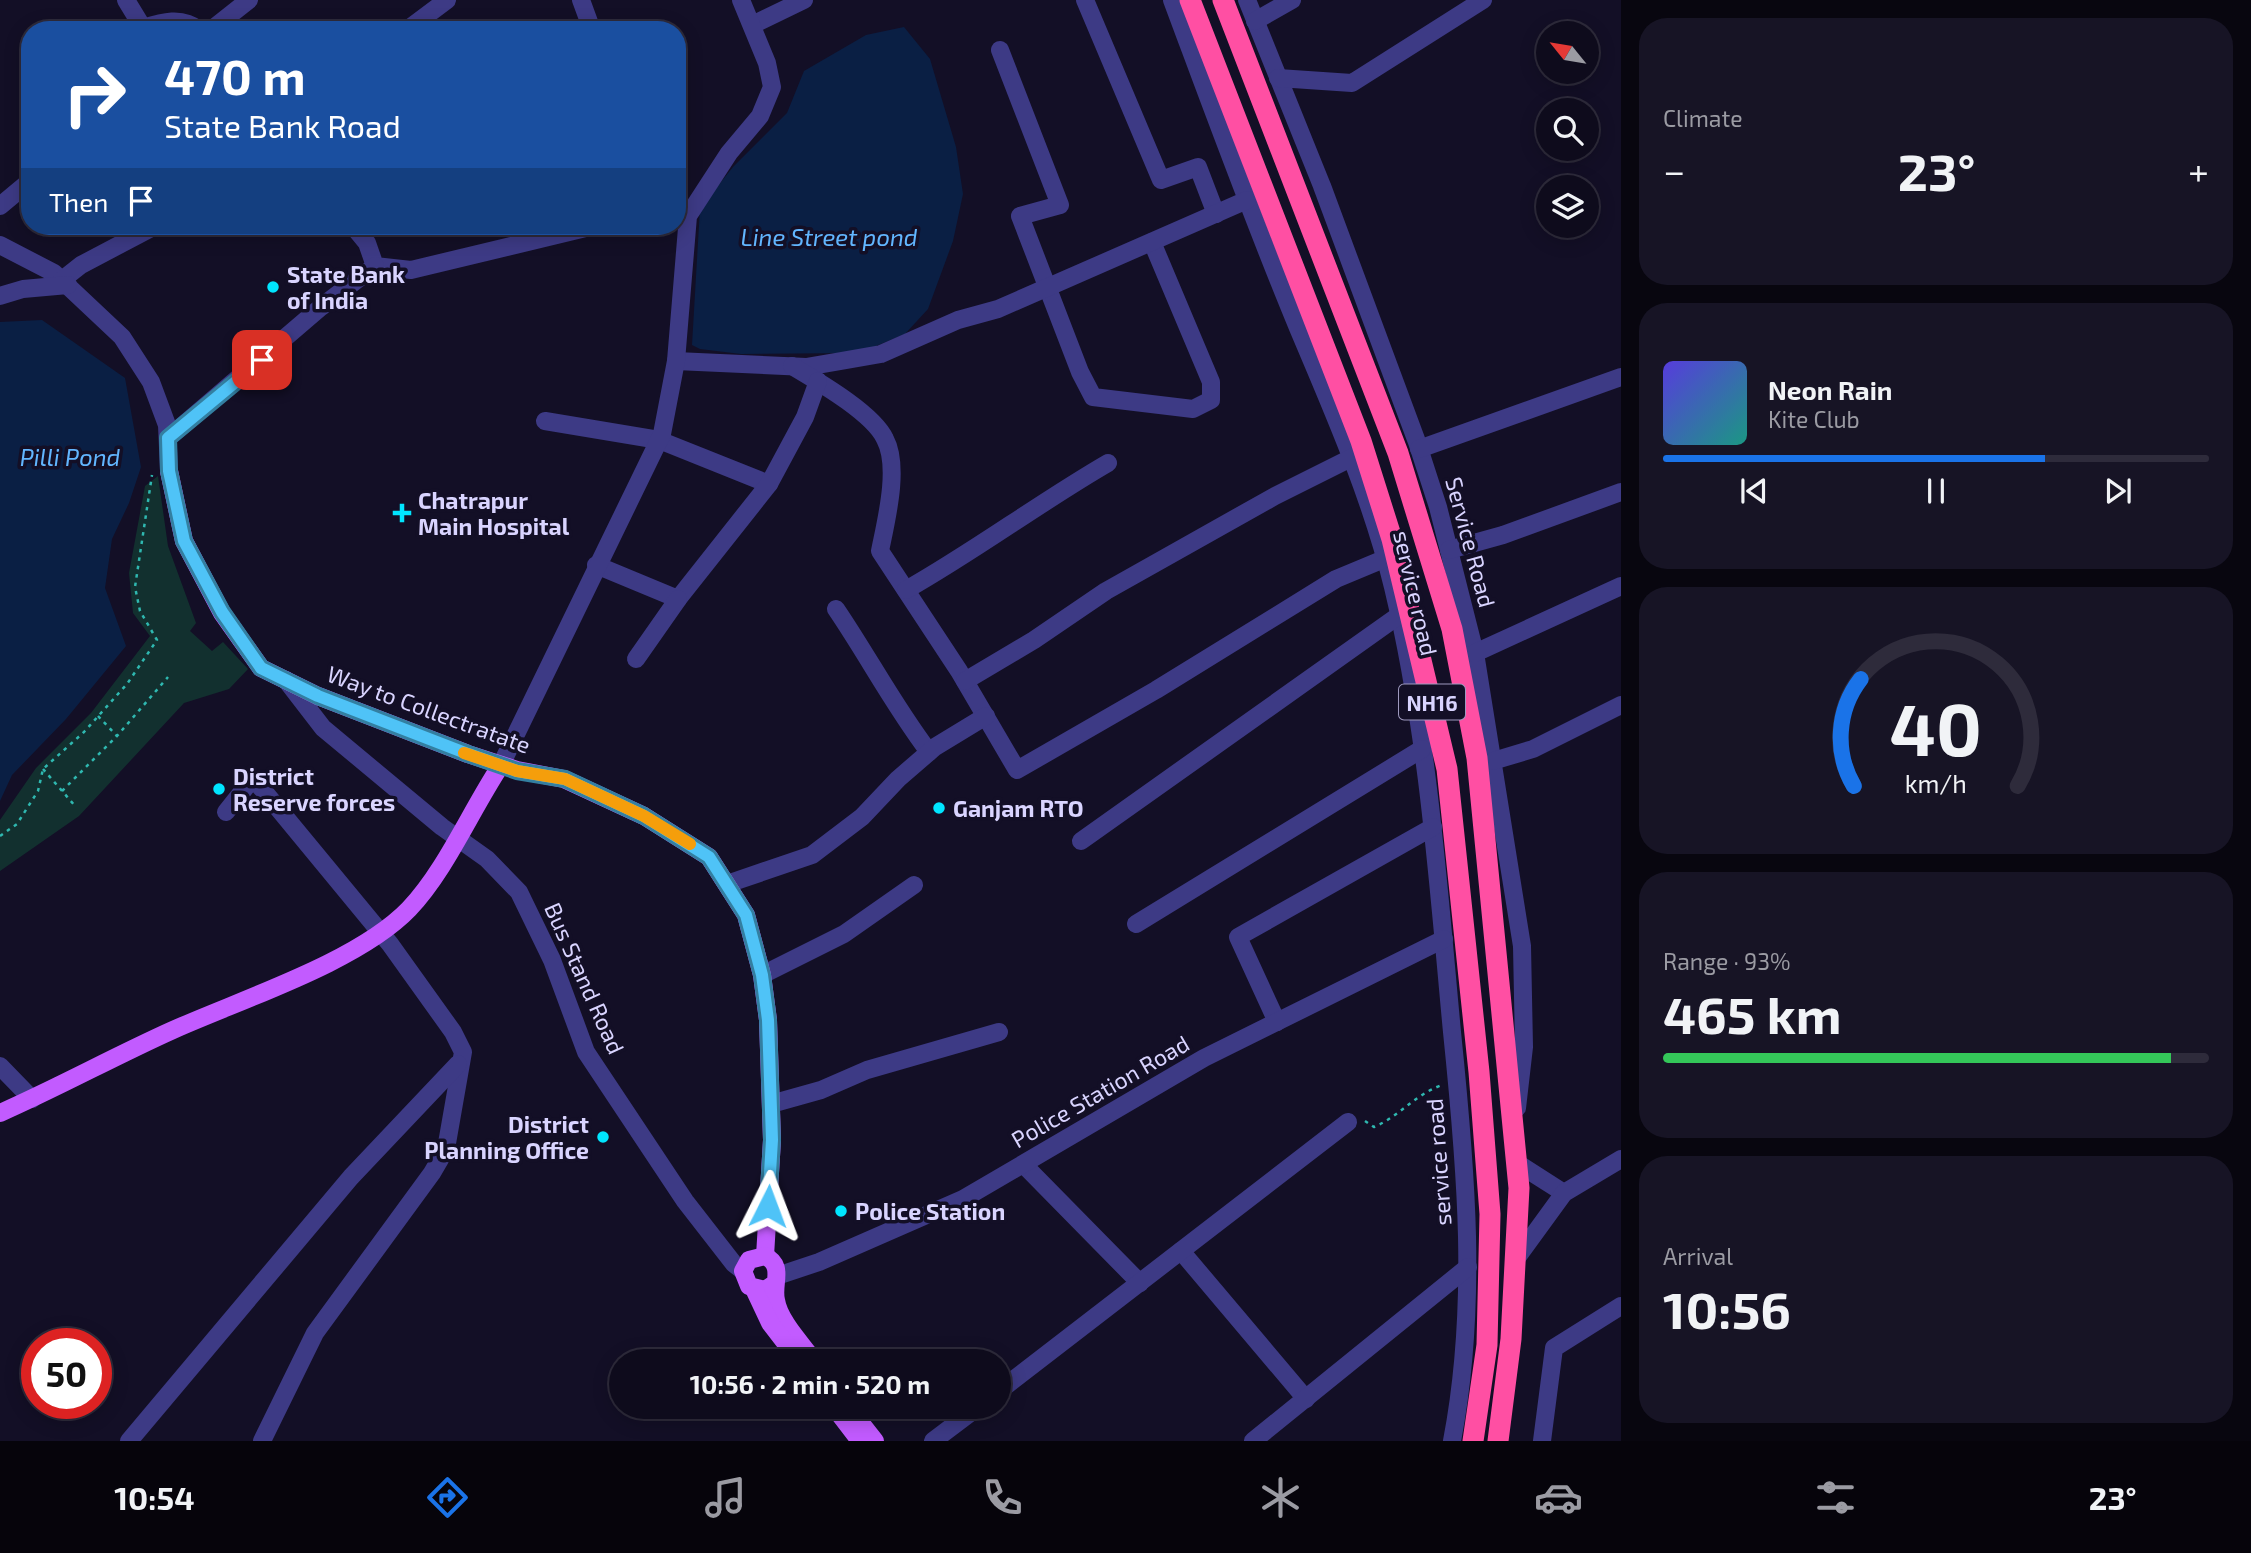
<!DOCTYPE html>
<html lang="en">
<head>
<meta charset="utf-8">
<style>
  :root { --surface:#0e0b1c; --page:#171425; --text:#f1f3f6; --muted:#9b9ba3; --line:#2e2b3b; --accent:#1a73e8 }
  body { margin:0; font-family:"Exo 2",sans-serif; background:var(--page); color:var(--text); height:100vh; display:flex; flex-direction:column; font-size:26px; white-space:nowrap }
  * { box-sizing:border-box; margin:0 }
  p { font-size:23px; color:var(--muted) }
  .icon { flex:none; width:38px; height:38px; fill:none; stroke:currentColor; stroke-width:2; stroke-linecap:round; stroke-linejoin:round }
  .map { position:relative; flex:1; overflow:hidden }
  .drawer { display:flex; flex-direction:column; gap:18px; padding:18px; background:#08060f; width:630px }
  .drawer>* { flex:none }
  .top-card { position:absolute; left:21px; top:21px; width:665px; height:214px; border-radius:28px; box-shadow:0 4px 18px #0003,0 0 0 2px var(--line); background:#1a4fa0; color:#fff; overflow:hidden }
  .needle { width:46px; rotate:300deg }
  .tools { position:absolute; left:1536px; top:21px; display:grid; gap:14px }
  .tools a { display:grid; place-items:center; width:63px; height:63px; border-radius:50%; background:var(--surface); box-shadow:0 4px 18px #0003,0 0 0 2px var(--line); font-size:35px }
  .speed { position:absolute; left:21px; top:1328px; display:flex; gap:14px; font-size:35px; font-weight:700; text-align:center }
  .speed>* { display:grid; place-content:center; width:91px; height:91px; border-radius:50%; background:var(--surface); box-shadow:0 4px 18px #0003,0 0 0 2px var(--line); line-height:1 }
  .speed .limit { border:10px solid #d22; background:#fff; color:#111 }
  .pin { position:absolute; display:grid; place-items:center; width:60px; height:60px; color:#fff; margin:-30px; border-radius:14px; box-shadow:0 4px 10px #0006 }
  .me { position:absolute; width:77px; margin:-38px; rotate:3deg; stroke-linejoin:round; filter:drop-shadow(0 0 5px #0008) }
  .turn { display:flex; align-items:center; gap:24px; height:147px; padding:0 28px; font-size:32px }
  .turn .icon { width:91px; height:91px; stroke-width:2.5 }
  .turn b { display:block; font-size:49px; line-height:60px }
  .then { display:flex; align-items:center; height:66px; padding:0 28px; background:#0003; gap:14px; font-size:26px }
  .big { font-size:52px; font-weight:700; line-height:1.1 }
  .drawer .tile { flex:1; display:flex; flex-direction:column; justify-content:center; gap:10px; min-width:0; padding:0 24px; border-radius:28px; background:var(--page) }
  .drawer .dial { align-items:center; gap:0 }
  .dial svg { height:182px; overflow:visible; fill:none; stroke:var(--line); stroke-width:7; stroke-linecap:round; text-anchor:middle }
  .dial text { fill:var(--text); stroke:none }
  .song { display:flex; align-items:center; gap:21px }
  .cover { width:84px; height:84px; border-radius:10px; background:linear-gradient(135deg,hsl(250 70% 55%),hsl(170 70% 35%)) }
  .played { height:7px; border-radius:4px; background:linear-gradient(90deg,var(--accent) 70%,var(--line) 70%) }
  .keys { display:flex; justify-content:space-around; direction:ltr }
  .heat { display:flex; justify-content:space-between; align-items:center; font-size:38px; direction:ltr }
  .charge { height:10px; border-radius:5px; background:linear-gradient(90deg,#34c759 93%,var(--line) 0) }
  .trip { position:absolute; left:609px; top:1349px; width:402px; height:70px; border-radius:35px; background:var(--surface); box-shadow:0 4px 18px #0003,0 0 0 2px var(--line); font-weight:700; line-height:70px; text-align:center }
  .tab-bar { display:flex; height:112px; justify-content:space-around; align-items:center; background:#06040b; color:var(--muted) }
  .tab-bar .icon { width:49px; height:49px }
  .tab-bar .on { color:var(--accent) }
  .tab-bar b { font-size:32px; color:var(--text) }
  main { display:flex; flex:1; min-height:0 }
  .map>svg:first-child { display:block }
  .green { fill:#12302f }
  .water { fill:#0a1f44 }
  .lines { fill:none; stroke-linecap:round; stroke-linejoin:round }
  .path { stroke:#2fb8b0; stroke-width:2.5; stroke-dasharray:3.5 5; stroke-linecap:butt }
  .minor { stroke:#3d3a85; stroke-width:18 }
  .major { stroke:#c25bff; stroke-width:18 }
  .highway { stroke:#ff4fa3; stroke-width:21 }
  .route-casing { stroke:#337fa1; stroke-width:18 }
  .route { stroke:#4fc3f7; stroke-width:12 }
  .slow { stroke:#f59e0b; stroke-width:12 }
  .poi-dot { fill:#00e5ff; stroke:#130f26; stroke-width:2.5 }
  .labels { text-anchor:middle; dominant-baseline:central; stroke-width:7; stroke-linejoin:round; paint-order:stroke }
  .shield { fill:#130f26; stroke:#9e99be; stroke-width:2 }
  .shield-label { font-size:21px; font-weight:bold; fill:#d9d4ff }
  .poi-label { font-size:23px; font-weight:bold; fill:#d9d4ff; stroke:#130f26; text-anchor:start }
  .street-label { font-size:23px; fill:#d9d4ff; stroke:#130f26 }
  .water-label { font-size:24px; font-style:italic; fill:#62b6ff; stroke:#130f26 }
</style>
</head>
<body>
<main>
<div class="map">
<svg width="1621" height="1441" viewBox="0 0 1621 1441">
  <rect width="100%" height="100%" fill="#130f26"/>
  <polygon class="green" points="158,476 168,546 196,623 190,631 212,651 223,642 248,669 229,689 184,703 79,816 0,871 0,820 36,768 91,713 150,636 133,613 129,573 145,486"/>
  <g class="water">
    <polygon points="904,27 930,59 956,147 963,194 953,241 928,309 905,334 859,353 741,354 700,349 692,345 700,208 733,167 787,113 804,71 866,35"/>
    <polygon points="42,320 125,378 141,467 129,503 112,539 105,588 126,646 66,719 12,775 0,801 0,322"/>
  </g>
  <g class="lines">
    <g class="path">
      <polyline points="98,716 117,736"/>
      <polyline points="43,769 76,807"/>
      <polyline points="62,791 117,736 168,677"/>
      <polyline points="0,836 17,824 38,791 43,769 84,732 127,684 157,640 140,611 135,587 152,475"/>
      <path d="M1365,1121l9,6c26,-11 40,-32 68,-42"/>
    </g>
    <g class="minor">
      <path d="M126,0l17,28c19,-6 39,-12 56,2"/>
      <polyline points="581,0 592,30"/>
      <polyline points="1085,0 1161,180 1198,167 1216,214"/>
      <path d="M1172,0c41,110 81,220 126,328 36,85 73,169 95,259 35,146 45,296 59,445 14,136 26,273 0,409"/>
      <polyline points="1247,0 1322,186 1417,442 1438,507 1475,653 1522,946 1524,1047 1517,1108"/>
      <polyline points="1255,21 1292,0"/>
      <polyline points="752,25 804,0"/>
      <polyline points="211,30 249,0"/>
      <polyline points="407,30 447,0"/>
      <polyline points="1000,50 1060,205 1020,216 1080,372 1093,397 1193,409 1211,400 1211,382 1152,242"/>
      <polyline points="1278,78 1352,83 1483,0"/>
      <polyline points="0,206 30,181"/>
      <polyline points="353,226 367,243 375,266 411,270 594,226"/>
      <polyline points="0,245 54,273 122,337 151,382 167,425 169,471"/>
      <polyline points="62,280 81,265 155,226"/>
      <polyline points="0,296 23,289 68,285"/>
      <polyline points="676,361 806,367 841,361 881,354 958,320 998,309 1247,200"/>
      <path d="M792,366c25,15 81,47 93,73 15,28 1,82 -5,112l79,120 58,99 139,-80 180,-111 48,-20"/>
      <polyline points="545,421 659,440 769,484"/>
      <polyline points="168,438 321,307 375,266"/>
      <polyline points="1419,449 1621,377"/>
      <polyline points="1449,550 1503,535 1621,492"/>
      <polyline points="596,565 678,599 769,484 805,417 818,381"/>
      <path d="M906,590c69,-39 133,-87 202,-127"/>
      <path d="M836,609c32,47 58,97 93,143"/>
      <polyline points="1475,653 1621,586"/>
      <polyline points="636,659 678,599"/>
      <polyline points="286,680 323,728 442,827 487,859 519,892 552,960 586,1052 685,1201 734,1264 743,1271"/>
      <polyline points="965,681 1034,640 1106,591 1275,496 1353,457"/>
      <polyline points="1493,761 1533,749 1621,705"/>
      <polyline points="501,765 662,434 676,361 688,216 729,153 760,116 772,87 767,63 741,0"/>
      <polyline points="226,812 253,778 390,944 453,1032 463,1052 446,1149 432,1173 315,1333 262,1441"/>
      <polyline points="1081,841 1398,616"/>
      <polyline points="727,884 812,855 862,817 898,779 935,747 986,716"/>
      <polyline points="1136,924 1422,749"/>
      <polyline points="762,975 844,934 914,885"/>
      <polyline points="1277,1022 1238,937 1433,827"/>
      <polyline points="0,1066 32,1099"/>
      <polyline points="771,1104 821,1090 867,1070 999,1032"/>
      <polyline points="1517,1163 1564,1193"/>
      <polyline points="1024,1165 1140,1283"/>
      <polyline points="1181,1251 1306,1399"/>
      <polyline points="1516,1259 1564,1193 1621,1159"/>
      <polyline points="777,1276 819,1262 963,1199 1204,1058 1444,939"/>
      <polyline points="999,1391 1348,1122"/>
      <polyline points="129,1441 351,1177 458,1064"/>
      <polyline points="933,1441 978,1407"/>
      <polyline points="1253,1441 1468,1267"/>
      <polyline points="1542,1441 1554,1348 1621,1306"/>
    </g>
    <g class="major">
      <polyline points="169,471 184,541 222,613 261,668 318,696 468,754 517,770 564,779 644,816 709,857 746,915 762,975 768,1020 772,1140 765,1256"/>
      <path d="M0,1113c59,-26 115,-57 173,-83 69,-31 185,-68 236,-121 37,-39 62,-99 92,-144"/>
      <path d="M774,1284l-9,6 -16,-4 -6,-15 6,-11 16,-4c20,10 7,27 11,44 3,21 27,45 39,62"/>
      <polyline points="754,1289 770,1323 800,1362"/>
      <polyline points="834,1407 860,1441"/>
      <polyline points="857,1418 875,1441"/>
    </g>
    <g class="highway">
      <polyline points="1190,0 1361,441 1392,539 1447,769 1479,1072 1490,1214 1487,1345 1473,1441"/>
      <polyline points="1223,0 1398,453 1452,629 1477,758 1519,1188 1511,1339 1498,1441"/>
    </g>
  </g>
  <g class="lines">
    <defs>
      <polyline id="route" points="262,360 168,438 169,471 184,541 222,612 261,668 318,696 468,754 517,771 565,779 644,816 709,857 746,915 762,975 768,1020 772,1140 768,1206"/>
    </defs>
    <use href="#route" class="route-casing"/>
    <use href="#route" class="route"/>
    <polyline class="slow" points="464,753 517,771 565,779 644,816 690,844"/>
  </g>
  <g class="poi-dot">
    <circle cx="273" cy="287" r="7"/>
    <path d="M398.5 502.5h7v7h7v7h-7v7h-7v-7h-7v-7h7z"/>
    <circle cx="219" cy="789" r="7"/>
    <circle cx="939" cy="808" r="7"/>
    <circle cx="603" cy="1137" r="7"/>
    <circle cx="841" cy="1211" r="7"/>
  </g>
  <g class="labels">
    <rect class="shield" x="1399" y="684.5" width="66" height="35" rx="5"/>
    <g class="shield-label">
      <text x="1432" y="702">NH16</text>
    </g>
    <g class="poi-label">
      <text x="287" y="274">State Bank<tspan x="287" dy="26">of India</tspan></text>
      <text x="418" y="500">Chatrapur<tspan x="418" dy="26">Main Hospital</tspan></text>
      <text x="233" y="776">District<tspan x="233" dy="26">Reserve forces</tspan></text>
      <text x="953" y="808">Ganjam RTO</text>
      <text x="589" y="1124" text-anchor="end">District<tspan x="589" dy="26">Planning Office</tspan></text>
      <text x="855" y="1211">Police Station</text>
    </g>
    <g class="street-label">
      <text transform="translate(1471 542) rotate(75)">Service Road</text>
      <text transform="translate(1416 593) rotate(77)">service road</text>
      <text transform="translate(429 709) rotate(20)">Way to Collectratate</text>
      <text transform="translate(585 978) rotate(66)">Bus Stand Road</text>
      <text transform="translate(1100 1091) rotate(-30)">Police Station Road</text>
      <text transform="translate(1438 1162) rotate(-94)">service road</text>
    </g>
    <g class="water-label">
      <text x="829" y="236">Line Street pond</text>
      <text x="70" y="456">Pilli Pond</text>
    </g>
  </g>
</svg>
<div class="tools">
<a><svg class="needle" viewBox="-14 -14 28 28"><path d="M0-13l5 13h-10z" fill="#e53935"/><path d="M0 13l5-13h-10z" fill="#9b9ba3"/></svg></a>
<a><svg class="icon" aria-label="search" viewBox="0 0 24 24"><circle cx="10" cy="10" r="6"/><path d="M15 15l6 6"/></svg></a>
<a><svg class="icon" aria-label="layers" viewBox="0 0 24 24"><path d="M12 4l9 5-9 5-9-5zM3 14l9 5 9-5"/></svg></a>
</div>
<div class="speed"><div class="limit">50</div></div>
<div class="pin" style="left:262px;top:360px;background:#d93025"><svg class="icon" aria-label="arrive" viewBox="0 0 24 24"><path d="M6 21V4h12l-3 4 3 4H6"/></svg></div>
<svg class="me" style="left:768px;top:1206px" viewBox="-20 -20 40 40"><path d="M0-17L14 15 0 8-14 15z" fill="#4fc3f7" stroke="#fff" stroke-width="4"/></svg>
<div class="trip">10:56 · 2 min · 520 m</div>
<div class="top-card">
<div class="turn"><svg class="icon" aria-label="right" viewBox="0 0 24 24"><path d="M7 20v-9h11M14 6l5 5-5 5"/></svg><div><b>470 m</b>State Bank Road</div></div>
<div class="then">Then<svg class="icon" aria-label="arrive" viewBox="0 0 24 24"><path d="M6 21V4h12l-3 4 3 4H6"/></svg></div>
</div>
</div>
<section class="drawer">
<div class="tile"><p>Climate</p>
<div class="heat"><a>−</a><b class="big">23°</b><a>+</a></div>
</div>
<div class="tile">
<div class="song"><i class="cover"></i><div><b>Neon Rain</b><p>Kite Club</p></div></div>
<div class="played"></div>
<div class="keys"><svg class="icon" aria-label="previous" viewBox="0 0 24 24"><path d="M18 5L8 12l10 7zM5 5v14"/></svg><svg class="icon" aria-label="pause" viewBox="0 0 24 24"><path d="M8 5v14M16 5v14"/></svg><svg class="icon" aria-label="next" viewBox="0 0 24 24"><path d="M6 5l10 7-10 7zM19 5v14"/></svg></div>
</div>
<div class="tile dial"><svg viewBox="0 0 100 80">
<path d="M14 69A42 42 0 1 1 86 69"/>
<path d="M14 69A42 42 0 0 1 17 22" stroke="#1a73e8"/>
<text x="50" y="56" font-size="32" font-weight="700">40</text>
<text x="50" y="72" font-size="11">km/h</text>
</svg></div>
<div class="tile"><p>Range · 93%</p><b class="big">465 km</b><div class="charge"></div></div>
<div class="tile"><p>Arrival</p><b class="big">10:56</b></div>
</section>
</main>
<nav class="tab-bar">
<b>10:54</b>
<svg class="icon on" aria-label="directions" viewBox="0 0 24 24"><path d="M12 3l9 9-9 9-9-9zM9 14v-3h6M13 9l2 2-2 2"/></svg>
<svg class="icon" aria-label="music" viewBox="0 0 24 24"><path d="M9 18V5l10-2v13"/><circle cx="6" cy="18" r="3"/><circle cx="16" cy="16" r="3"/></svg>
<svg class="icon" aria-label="phone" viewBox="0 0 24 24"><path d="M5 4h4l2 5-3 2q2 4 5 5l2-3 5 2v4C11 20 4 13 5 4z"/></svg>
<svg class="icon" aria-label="climate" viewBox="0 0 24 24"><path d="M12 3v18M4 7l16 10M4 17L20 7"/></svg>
<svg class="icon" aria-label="car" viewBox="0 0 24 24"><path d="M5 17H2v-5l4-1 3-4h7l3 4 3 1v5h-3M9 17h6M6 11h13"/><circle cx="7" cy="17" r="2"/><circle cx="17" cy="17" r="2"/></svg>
<svg class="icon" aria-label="filters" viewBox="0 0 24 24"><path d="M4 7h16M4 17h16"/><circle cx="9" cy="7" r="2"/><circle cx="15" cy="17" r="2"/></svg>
<b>23°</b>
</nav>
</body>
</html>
